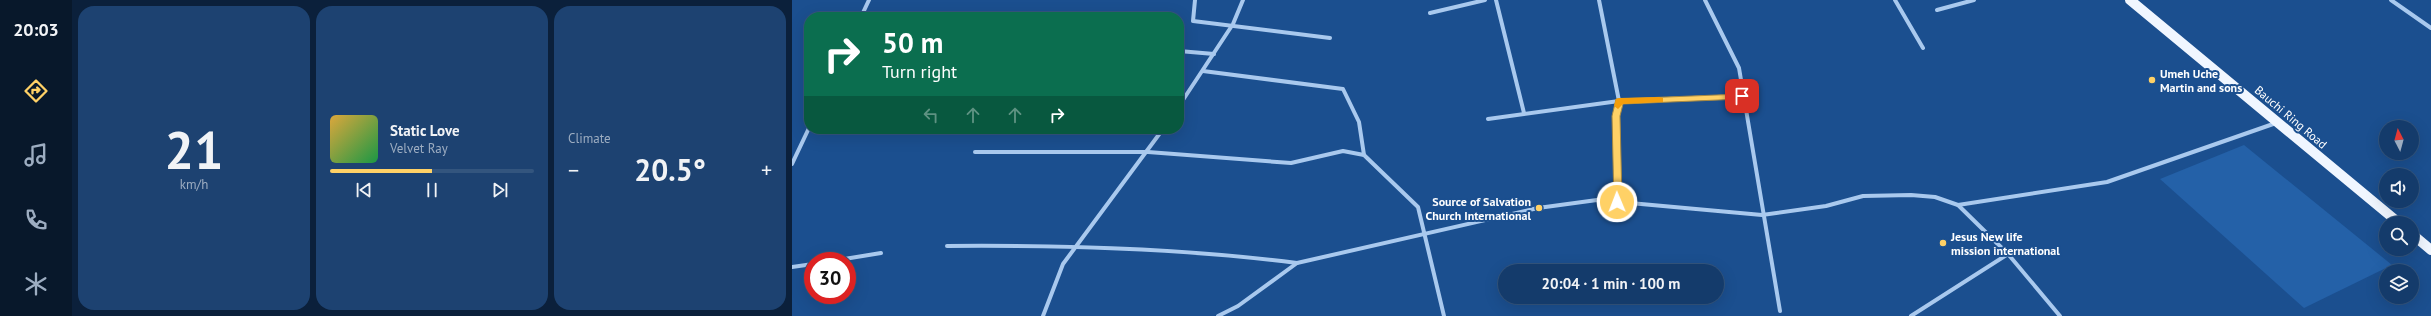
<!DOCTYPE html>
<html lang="en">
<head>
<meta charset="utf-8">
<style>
  :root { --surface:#143b6b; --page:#1d4271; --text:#f1f3f6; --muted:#9dadc1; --line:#33557e; --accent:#ffd166 }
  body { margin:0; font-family:"PT Sans",sans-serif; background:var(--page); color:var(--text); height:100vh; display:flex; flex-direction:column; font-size:15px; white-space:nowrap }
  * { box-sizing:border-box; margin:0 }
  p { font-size:13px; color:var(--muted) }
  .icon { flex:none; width:22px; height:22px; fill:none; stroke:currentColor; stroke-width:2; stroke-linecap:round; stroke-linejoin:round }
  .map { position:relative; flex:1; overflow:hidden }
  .drawer { display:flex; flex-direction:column; gap:6px; padding:6px; background:#0b203b; width:720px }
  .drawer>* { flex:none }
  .guide { position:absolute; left:12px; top:12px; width:380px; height:122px; border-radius:16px; box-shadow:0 4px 16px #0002,0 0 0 1px var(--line); background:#0b6e4f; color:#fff; overflow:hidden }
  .needle { width:26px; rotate:354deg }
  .controls { position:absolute; left:1587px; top:120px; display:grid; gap:8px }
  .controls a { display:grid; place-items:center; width:40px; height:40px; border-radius:50%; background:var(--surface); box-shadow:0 4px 16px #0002,0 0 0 1px var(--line); font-size:20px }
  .speed { position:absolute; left:12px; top:252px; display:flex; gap:8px; font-size:20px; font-weight:700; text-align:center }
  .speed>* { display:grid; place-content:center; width:52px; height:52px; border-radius:50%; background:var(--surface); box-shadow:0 4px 16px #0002,0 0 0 1px var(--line); line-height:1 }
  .speed .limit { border:6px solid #d22; background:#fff; color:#111 }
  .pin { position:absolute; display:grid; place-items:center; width:34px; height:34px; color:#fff; margin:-17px; border-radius:8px; box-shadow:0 2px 6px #0006 }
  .me { position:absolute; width:44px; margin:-22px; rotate:359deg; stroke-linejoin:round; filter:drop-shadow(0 0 3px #0008) }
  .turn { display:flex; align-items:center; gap:14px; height:84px; padding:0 12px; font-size:18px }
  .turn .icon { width:52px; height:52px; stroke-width:2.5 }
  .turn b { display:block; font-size:28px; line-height:34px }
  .lanes { display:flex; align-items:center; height:38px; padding:0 12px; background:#0003; justify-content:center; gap:20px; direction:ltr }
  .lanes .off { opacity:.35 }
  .big { font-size:30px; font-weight:700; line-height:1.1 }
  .drawer .widget { flex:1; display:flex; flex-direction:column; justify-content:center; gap:6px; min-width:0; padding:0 14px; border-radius:16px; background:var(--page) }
  .drawer .dial { align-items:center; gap:0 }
  .dial b { font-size:52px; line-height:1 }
  .song { display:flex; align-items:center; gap:12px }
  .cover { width:48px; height:48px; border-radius:6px; background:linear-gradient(135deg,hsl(40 70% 55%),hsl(140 70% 35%)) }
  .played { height:4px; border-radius:2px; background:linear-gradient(90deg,var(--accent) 50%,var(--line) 50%) }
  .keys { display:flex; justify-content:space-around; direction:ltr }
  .heat { display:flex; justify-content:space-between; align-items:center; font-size:22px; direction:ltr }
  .drawer .tiles { flex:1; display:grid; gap:6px; grid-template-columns:repeat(3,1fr) }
  .trip { position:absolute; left:706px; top:264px; width:226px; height:40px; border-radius:20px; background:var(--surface); box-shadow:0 4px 16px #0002,0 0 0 1px var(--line); font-weight:700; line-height:40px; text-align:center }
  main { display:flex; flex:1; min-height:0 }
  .menu { display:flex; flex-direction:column; width:72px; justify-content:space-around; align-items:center; background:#08182b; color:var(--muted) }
  .menu .icon { width:28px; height:28px }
  .menu .active { color:var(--accent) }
  .menu b { font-size:18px; color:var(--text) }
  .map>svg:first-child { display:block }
  .green { fill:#2461a8 }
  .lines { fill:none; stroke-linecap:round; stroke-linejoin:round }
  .minor { stroke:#a9c9ee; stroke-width:4 }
  .primary { stroke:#f0f6ff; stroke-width:10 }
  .route { fill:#ffd166; stroke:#a68842 }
  .slow { fill:#f59e0b }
  .poi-dot { fill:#ffd166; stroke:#1b4f8f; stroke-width:1.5 }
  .labels { text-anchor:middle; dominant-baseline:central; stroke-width:4; stroke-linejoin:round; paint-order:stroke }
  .poi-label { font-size:12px; font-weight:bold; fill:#fff; stroke:#1b4f8f; text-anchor:start }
  .street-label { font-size:12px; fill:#fff; stroke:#1b4f8f }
</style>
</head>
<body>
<main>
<nav class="menu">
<b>20:03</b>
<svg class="icon active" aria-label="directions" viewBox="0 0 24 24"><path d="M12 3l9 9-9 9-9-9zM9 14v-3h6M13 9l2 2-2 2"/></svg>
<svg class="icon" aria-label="music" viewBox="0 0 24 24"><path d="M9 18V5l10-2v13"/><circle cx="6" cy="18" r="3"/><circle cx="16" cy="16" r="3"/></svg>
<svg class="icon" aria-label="phone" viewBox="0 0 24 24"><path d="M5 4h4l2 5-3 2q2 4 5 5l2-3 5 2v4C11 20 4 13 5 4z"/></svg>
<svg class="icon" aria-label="climate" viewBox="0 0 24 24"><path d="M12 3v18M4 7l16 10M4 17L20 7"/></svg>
</nav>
<section class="drawer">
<div class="tiles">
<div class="widget dial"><b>21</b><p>km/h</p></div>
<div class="widget">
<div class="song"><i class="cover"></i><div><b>Static Love</b><p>Velvet Ray</p></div></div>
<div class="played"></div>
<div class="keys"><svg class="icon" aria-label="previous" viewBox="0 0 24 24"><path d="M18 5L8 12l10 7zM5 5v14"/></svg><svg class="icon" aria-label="pause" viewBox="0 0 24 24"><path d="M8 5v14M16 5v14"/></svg><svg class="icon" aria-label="next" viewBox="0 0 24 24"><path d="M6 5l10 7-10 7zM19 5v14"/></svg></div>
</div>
<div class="widget"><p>Climate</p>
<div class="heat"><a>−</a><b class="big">20.5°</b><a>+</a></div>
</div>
</div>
</section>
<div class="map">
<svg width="1639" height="316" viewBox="0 0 1639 316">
  <rect width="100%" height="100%" fill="#1b4f8f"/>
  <polygon class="green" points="1452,145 1600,265 1512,308 1368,179"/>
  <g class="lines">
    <g class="minor">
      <polyline points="403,0 401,21 538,38"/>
      <polyline points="704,0 732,113"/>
      <polyline points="807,0 827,101 824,116 825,202"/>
      <polyline points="913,0 947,68 988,311"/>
      <polyline points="1103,0 1131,48"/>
      <polyline points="1599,0 1639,28"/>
      <polyline points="1145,10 1182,0"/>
      <polyline points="638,13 693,0"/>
      <polyline points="69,17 77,0"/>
      <polyline points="387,51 422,54"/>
      <polyline points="411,71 551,89 567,122 572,155"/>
      <polyline points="387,106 441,24 451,0"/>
      <polyline points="696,119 827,101 950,96"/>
      <polyline points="183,152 356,152 499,163 551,151 572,155 626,207 652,316"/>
      <polyline points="0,164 17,128"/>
      <polyline points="1166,205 1315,182 1484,123"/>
      <path d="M155,246c117,-1 234,2 350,17"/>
      <polyline points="40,261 89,253"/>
      <polyline points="0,267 21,264"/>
      <polyline points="251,316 271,264 371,129"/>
      <polyline points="426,316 446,306 505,263 746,208 805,200 970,215 1034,206 1071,196 1119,195 1143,197 1166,205 1216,254 1268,316"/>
      <polyline points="1119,316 1216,254"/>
    </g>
    <g class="primary">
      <polyline points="1338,0 1607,223"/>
      <polyline points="1620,234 1639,250"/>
    </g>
  </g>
  <polygon class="route" points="950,94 954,96 950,99 831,104 828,116 830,202 825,206 822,205 820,116 824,99"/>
  <polygon class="slow" points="867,97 871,98 871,102 831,104 826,109 822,106 824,99 827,98"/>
  <g class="poi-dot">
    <circle cx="1360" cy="80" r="4"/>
    <circle cx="747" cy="208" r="4"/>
    <circle cx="1151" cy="243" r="4"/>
  </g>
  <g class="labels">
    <g class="poi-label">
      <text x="1368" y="73">Umeh Uche<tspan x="1368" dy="14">Martin and sons</tspan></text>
      <text x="739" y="201" text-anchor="end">Source of Salvation<tspan x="739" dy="14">Church International</tspan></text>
      <text x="1159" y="236">Jesus New life<tspan x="1159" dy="14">mission international</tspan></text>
    </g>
    <g class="street-label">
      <text transform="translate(1499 117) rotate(40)">Bauchi Ring Road</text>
    </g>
  </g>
</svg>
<div class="controls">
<a><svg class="needle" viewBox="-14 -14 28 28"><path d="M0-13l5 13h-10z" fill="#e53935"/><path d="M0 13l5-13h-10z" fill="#9dadc1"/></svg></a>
<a><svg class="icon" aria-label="sound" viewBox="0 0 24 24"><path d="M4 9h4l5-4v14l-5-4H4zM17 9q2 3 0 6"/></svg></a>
<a><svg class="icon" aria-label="search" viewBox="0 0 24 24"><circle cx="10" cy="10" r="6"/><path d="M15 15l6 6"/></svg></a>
<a><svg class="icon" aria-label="layers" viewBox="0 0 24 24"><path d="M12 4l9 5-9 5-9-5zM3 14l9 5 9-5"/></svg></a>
</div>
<div class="speed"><div class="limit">30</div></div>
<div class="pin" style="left:950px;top:96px;background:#d93025"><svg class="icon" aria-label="arrive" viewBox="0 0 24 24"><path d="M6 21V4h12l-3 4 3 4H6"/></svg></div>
<svg class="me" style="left:825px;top:202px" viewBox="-20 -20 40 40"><circle r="17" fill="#ffd166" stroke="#fff" stroke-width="3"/><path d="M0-11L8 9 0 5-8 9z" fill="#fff"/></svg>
<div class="trip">20:04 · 1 min · 100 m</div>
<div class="guide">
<div class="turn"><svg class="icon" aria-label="right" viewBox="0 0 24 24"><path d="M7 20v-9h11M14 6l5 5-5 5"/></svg><div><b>50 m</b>Turn right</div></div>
<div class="lanes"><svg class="icon off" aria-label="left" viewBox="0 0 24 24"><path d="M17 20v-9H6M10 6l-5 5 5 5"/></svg><svg class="icon off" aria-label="ahead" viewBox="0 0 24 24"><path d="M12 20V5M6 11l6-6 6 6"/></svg><svg class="icon off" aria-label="ahead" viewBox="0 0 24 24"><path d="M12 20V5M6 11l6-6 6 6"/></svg><svg class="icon" aria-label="right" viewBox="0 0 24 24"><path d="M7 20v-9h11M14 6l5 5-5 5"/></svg></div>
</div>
</div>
</main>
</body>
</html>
